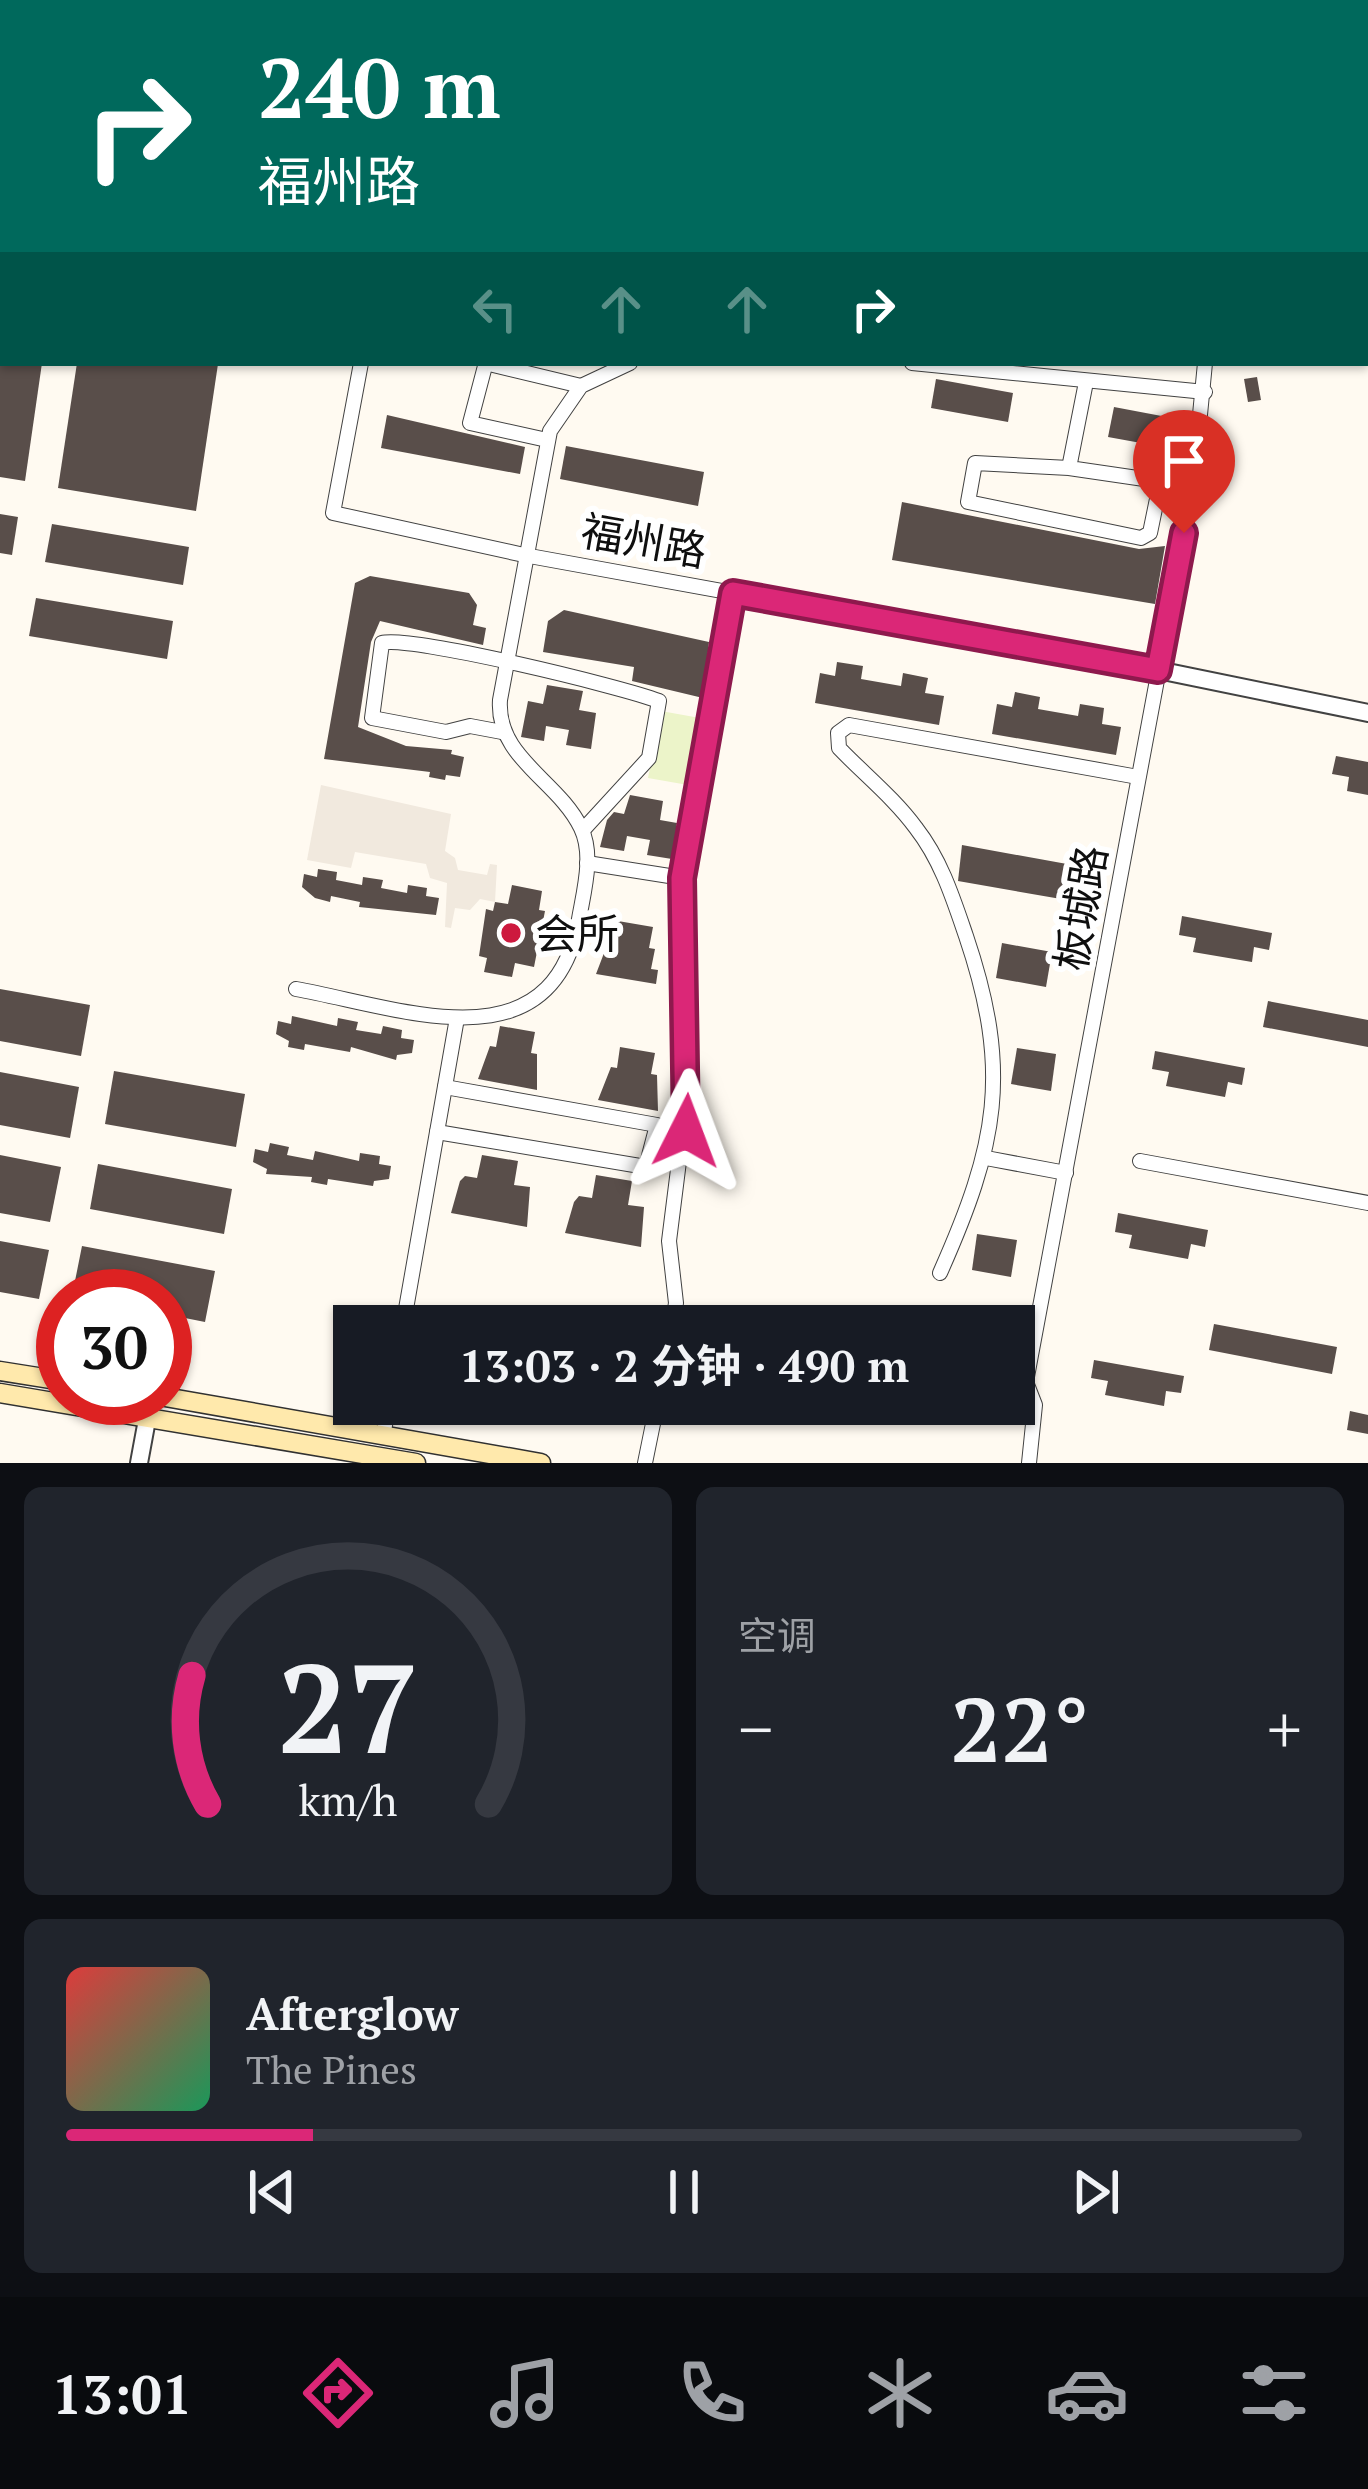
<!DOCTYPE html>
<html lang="zh">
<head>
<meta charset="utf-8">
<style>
  :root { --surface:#171b24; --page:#20242c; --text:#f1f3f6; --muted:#9ea1a6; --line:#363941; --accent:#db2777 }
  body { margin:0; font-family:"PT Serif","Noto Sans SC",serif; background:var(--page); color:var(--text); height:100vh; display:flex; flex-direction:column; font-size:45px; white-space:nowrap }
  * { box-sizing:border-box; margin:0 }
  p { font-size:39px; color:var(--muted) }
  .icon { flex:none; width:66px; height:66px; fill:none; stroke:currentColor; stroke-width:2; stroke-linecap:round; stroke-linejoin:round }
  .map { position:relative; height:1463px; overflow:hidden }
  .panel { display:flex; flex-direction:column; gap:24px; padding:24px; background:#0d0f14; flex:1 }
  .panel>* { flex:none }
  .top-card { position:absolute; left:0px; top:0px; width:1368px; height:366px; box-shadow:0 3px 9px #0004; background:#00695c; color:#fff; overflow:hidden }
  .speed { position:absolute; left:36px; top:1269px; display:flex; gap:24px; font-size:60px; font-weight:700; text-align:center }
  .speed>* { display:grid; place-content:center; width:156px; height:156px; border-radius:50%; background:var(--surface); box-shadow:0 3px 9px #0004; line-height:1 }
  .speed .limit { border:18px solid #d22; background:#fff; color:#111 }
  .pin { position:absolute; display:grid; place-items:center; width:102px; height:102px; color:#fff; margin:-123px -51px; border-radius:50% 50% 50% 0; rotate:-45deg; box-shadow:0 0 12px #0007 }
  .pin .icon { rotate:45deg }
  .me { position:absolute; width:132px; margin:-66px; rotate:3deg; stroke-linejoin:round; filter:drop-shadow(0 0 9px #0008) }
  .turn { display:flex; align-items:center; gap:42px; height:252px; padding:0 60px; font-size:54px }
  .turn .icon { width:156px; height:156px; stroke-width:2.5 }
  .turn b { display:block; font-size:84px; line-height:102px }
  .lanes { display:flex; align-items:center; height:114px; padding:0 60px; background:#0003; justify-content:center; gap:60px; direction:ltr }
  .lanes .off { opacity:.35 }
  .big { font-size:90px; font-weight:700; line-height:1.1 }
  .panel .widget { flex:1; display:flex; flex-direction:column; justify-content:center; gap:18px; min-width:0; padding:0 42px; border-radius:18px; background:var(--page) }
  .panel .dial { align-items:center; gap:0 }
  .dial svg { height:312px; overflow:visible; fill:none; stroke:var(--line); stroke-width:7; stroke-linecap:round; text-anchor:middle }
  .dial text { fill:var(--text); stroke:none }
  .song { display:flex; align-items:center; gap:36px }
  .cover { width:144px; height:144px; border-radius:18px; background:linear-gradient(135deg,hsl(0 70% 55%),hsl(150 70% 35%)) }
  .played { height:12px; border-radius:6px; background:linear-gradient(90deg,var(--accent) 20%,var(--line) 20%) }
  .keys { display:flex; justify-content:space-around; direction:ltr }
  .heat { display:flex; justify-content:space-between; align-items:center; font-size:66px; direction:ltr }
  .panel .tiles { flex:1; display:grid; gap:24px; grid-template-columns:1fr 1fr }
  .widget:last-child { grid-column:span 2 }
  .trip { position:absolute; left:333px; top:1305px; width:702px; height:120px; border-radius:0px; background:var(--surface); box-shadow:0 3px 9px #0004; font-weight:700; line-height:120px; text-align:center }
  .tabs { display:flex; height:192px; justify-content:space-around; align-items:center; background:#090b0e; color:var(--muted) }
  .tabs .icon { width:84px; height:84px }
  .tabs .active { color:var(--accent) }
  .tabs b { font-size:54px; color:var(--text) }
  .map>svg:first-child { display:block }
  .pitch { fill:#ecf4c9 }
  .plaza { fill:#f1e9de }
  .building { fill:#594e4a }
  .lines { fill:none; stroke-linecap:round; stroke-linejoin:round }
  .minor-casing { stroke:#424242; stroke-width:16 }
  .tertiary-casing { stroke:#424242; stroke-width:20 }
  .secondary-casing { stroke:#313131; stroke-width:21 }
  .minor { stroke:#fff; stroke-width:14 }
  .tertiary { stroke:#fff; stroke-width:16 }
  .secondary { stroke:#ffe9ac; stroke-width:18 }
  .route-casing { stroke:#8e194d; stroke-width:30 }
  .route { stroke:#db2777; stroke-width:21 }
  .poi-dot { fill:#cd193e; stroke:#fff; stroke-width:4.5 }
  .labels { text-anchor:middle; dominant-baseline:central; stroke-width:12; stroke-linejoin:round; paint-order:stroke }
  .street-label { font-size:42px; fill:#0f0f0f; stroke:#fff }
  .poi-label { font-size:42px; fill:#0f0f0f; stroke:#fff; text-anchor:start }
</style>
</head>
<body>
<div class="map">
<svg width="1368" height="1463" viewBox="0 0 1368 1463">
  <rect width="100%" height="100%" fill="#fffaf1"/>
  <polygon class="pitch" points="661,711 700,718 688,785 648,778"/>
  <polygon class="plaza" points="321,785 451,814 445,851 455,858 458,870 487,875 490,864 497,865 495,902 480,899 470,910 455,908 451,928 445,927 447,883 430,878 426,864 355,852 351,868 307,860"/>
  <g class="building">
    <polygon points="0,363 42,363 25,481 0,477"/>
    <polygon points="77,363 218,364 196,511 58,488"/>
    <polygon points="1257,377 1261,400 1248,402 1244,379"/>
    <polygon points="936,379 1013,393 1008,422 931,408"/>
    <polygon points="1114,407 1188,421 1185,451 1108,437"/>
    <polygon points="387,415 525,447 520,474 381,448"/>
    <polygon points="566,446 704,472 698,506 560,479"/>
    <polygon points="902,502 1139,549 1165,546 1155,604 892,560"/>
    <polygon points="0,514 18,517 12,555 0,553"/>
    <polygon points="52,524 189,547 183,585 45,562"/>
    <polygon points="370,576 469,593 477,605 473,625 486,628 483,645 380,621 371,642 358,727 406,746 452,750 451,754 464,757 460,777 446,775 445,780 429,777 430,772 324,759 355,583"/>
    <polygon points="36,598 173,621 167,659 29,636"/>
    <polygon points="564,610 709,642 703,698 632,681 634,667 543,652 548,621"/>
    <polygon points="837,662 863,666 861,679 901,686 903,673 928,678 925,693 944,696 939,725 815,703 820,673 835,676"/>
    <polygon points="547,685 583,691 579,710 596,713 591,749 566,745 569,730 546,726 544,741 521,737 528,701 543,704"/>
    <polygon points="1015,692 1040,697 1038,709 1078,716 1080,704 1104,708 1102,724 1121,727 1116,755 992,734 997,704 1012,707"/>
    <polygon points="1336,756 1368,762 1368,795 1347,791 1349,777 1332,774"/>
    <polygon points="630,795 663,801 660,820 677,823 672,859 647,855 650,840 627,836 624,851 600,847 607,820 614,812 624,814"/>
    <polygon points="962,845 1067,864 1061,899 958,881"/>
    <polygon points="318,869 337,872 336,880 362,885 363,877 383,880 381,888 407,893 408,885 427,888 426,896 439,898 436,915 359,907 360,902 331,896 330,902 315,898 302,887 304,874 317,877"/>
    <polygon points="512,885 542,891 539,910 545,911 534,967 515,963 512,977 484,972 487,958 479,956 486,909 493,911 495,902 508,904"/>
    <polygon points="1182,916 1272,933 1269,950 1254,947 1252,962 1193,952 1196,938 1179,935"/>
    <polygon points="618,921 653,927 649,948 655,949 651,969 658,970 656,984 596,974 609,940 615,941"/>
    <polygon points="1002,943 1052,952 1046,987 996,978"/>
    <polygon points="0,989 90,1005 81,1056 0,1041"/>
    <polygon points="1268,1001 1368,1020 1368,1047 1263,1027"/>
    <polygon points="292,1016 337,1026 338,1018 358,1022 356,1030 381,1034 383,1026 402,1030 401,1038 414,1040 412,1053 397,1055 396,1060 351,1047 350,1052 305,1044 304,1050 288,1047 289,1041 276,1034 278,1021 291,1024"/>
    <polygon points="500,1026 535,1032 531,1053 537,1054 537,1090 478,1079 490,1046 496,1047"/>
    <polygon points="620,1047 655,1053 651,1074 657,1075 658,1111 598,1100 611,1067 617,1068"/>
    <polygon points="1017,1048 1056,1054 1051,1091 1011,1084"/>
    <polygon points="1155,1051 1245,1068 1242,1085 1228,1082 1225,1097 1166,1086 1169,1072 1152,1069"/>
    <polygon points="114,1071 245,1094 236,1147 105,1124"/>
    <polygon points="0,1072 79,1087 70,1138 0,1125"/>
    <polygon points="270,1143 289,1147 287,1155 313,1160 315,1151 359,1161 360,1153 380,1156 379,1164 391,1166 389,1179 374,1181 373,1186 328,1179 327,1185 311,1182 312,1177 266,1174 267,1169 253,1162 255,1149 268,1152"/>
    <polygon points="0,1155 61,1167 50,1222 0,1213"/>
    <polygon points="482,1155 518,1161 514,1185 530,1187 527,1227 451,1213 460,1181 465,1176 477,1178"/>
    <polygon points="98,1164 232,1189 224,1234 90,1209"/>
    <polygon points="596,1175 632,1181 628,1205 644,1207 641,1247 565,1233 574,1202 579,1196 592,1198"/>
    <polygon points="1118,1213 1208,1230 1205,1247 1191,1244 1188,1259 1129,1248 1132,1235 1115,1232"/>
    <polygon points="977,1234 1017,1240 1011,1277 972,1270"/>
    <polygon points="0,1241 49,1250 39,1299 0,1292"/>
    <polygon points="82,1246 215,1271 205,1322 165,1314 165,1296 72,1296"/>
    <polygon points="921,1305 1006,1319 1005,1326 917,1326"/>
    <polygon points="1214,1324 1337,1347 1332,1374 1209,1350"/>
    <polygon points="1094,1360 1184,1376 1181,1393 1166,1391 1164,1406 1105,1395 1108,1381 1091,1378"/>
    <polygon points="1350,1411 1368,1415 1368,1434 1347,1430"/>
  </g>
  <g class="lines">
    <defs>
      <g id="minor">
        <polyline points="1365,122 1368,122"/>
        <polyline points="0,174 3,174"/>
        <polyline points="361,363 333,513 524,555 1158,670"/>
        <polyline points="485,363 581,386"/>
        <polyline points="912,363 1205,392"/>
        <polyline points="485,366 470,423 547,440"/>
        <polyline points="1069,468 1151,480 1158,494 1150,533 1141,538 968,502 975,463 1069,468 1086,382"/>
        <path d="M502,732l-32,-6 -24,6 -74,-14 10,-75c28,-8 241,44 277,58l-10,57 -66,72"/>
        <polyline points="587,863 682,878 689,1082 669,1241 676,1303 672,1326"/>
        <polyline points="682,878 733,593"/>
        <path d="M296,989c106,19 256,80 283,-70 5,-29 15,-64 2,-91 -23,-48 -85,-70 -81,-128l50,-269 31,-45 49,-23"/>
        <polyline points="437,1132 646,1167 657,1125 445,1087"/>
        <polyline points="986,1158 1066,1173"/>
        <polyline points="1140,1161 1368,1203"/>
        <path d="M940,1273c57,-128 72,-201 26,-337 -13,-38 -25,-76 -50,-108 -21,-29 -52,-54 -77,-80l-1,-15 11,-8 289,52"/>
        <polyline points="403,1326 457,1018"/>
        <polyline points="383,1436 389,1404"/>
        <polyline points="645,1463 657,1404"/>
        <polyline points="1029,1463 1035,1405 1026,1382 1193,487 1205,363"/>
      </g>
      <g id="tertiary">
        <polyline points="1158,670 1368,713"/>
        <polyline points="139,1463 151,1398"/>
      </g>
      <g id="secondary">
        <polyline points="0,1371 63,1381"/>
        <polyline points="0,1393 416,1463"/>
        <polyline points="165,1397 541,1463"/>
      </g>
    </defs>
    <use href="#minor" class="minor-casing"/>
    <use href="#tertiary" class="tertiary-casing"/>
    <use href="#secondary" class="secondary-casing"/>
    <use href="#minor" class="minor"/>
    <use href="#tertiary" class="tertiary"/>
    <use href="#secondary" class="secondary"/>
  </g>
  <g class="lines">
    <defs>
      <polyline id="route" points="686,1131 682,878 733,593 1158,670 1184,533"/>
    </defs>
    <use href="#route" class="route-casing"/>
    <use href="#route" class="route"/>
  </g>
  <circle class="poi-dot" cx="511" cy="933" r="12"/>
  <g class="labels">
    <g class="street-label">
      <text transform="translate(644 540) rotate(10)">福州路</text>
      <text transform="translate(1080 908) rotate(-80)">板城路</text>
    </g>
    <g class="poi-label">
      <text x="535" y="933">会所</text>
    </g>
  </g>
</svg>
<div class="speed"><div class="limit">30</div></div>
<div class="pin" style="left:1184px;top:533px;background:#d93025"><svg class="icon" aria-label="arrive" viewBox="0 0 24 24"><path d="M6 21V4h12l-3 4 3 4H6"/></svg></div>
<svg class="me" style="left:686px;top:1131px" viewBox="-20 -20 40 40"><path d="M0-17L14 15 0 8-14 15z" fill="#db2777" stroke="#fff" stroke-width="4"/></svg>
<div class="trip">13:03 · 2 分钟 · 490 m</div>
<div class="top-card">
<div class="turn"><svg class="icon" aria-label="right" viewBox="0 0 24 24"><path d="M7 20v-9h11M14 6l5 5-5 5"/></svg><div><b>240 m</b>福州路</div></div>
<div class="lanes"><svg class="icon off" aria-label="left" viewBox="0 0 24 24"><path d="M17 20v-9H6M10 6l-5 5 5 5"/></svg><svg class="icon off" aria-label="ahead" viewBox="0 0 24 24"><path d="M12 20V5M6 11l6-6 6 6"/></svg><svg class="icon off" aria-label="ahead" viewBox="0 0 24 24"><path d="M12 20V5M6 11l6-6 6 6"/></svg><svg class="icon" aria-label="right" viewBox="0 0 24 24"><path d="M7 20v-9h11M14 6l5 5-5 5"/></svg></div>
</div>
</div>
<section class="panel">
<div class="tiles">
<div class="widget dial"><svg viewBox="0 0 100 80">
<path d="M14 69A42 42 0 1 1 86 69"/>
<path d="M14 69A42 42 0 0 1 10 36" stroke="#db2777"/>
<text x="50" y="56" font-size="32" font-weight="700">27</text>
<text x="50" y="72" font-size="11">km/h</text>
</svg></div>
<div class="widget"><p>空调</p>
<div class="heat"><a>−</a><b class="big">22°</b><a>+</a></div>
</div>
<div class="widget">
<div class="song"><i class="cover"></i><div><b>Afterglow</b><p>The Pines</p></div></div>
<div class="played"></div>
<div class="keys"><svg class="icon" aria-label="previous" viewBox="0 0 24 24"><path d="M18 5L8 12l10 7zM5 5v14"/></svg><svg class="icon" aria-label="pause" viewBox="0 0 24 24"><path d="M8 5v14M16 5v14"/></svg><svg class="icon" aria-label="next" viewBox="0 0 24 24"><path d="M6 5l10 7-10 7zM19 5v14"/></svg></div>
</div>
</div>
</section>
<nav class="tabs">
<b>13:01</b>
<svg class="icon active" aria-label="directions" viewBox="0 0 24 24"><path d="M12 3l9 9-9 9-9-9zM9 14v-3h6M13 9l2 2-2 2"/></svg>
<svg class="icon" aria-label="music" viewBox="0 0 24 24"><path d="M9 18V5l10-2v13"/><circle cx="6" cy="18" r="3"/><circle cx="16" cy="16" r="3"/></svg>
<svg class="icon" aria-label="phone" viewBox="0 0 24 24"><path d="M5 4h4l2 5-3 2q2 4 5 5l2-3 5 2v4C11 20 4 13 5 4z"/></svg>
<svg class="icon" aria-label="climate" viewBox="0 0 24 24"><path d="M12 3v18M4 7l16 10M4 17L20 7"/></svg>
<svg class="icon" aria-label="car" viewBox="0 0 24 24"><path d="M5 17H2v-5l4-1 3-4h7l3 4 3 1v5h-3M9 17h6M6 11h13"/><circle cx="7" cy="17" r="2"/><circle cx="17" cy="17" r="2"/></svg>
<svg class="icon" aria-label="filters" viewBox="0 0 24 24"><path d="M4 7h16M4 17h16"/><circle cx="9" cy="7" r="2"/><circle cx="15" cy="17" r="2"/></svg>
</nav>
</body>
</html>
